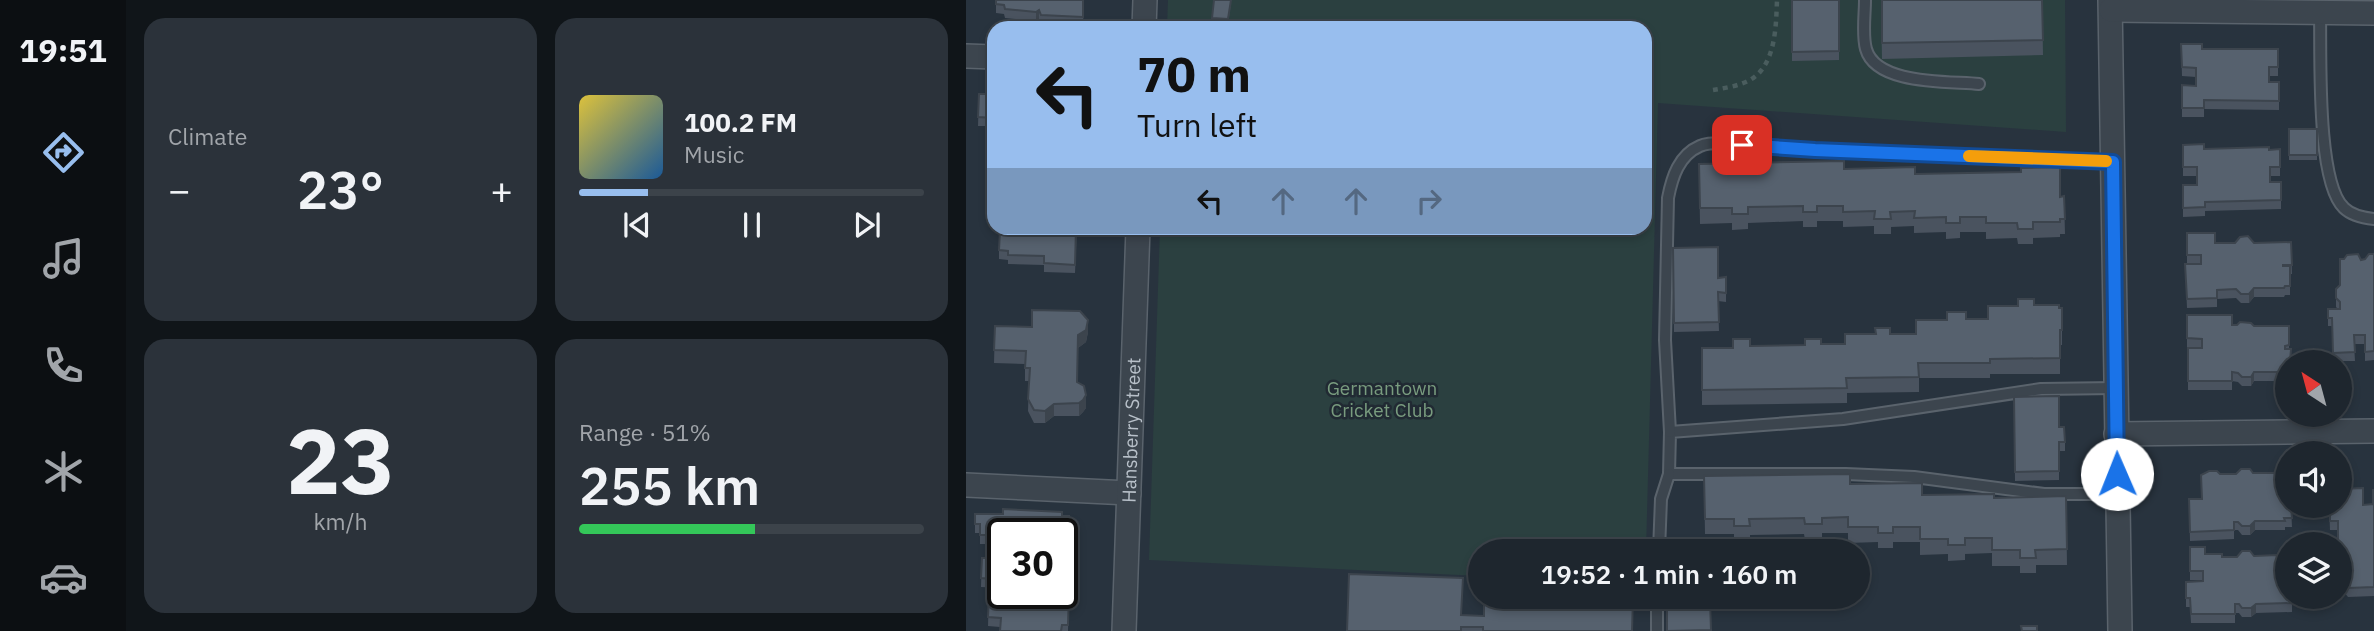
<!DOCTYPE html>
<html lang="en">
<head>
<meta charset="utf-8">
<style>
  :root { --surface:#1e262e; --page:#2b323a; --text:#f1f3f6; --muted:#a1a5aa; --line:#3c434a; --accent:#98beee }
  body { margin:0; font-family:"IBM Plex Sans",sans-serif; background:var(--page); color:var(--text); height:100vh; display:flex; flex-direction:column; font-size:26px; white-space:nowrap }
  * { box-sizing:border-box; margin:0 }
  p { font-size:23px; color:var(--muted) }
  .icon { flex:none; width:38px; height:38px; fill:none; stroke:currentColor; stroke-width:2; stroke-linecap:round; stroke-linejoin:round }
  .map { position:relative; flex:1; overflow:hidden }
  .sheet { display:flex; flex-direction:column; gap:18px; padding:18px; background:#101519; width:840px }
  .sheet>* { flex:none }
  .hud { position:absolute; left:21px; top:21px; width:665px; height:214px; border-radius:21px; box-shadow:0 4px 10px #0003,0 0 0 2px var(--line); background:#98beee; color:#111; overflow:hidden }
  .needle { width:46px; rotate:324deg }
  .buttons { position:absolute; left:1309px; top:350px; display:grid; gap:14px }
  .buttons a { display:grid; place-items:center; width:77px; height:77px; border-radius:50%; background:var(--surface); box-shadow:0 4px 10px #0003,0 0 0 2px var(--line); font-size:35px }
  .speed { position:absolute; left:21px; top:518px; display:flex; gap:14px; font-size:35px; font-weight:700; text-align:center }
  .speed>* { display:grid; place-content:center; width:91px; height:91px; border-radius:50%; background:var(--surface); box-shadow:0 4px 10px #0003,0 0 0 2px var(--line); line-height:1 }
  .speed .limit { border:4px solid #111; border-radius:10px; background:#fff; color:#111 }
  .pin { position:absolute; display:grid; place-items:center; width:60px; height:60px; color:#fff; margin:-30px; border-radius:14px; box-shadow:0 4px 10px #0006 }
  .me { position:absolute; width:77px; margin:-38px; rotate:359deg; stroke-linejoin:round; filter:drop-shadow(0 0 5px #0008) }
  .turn { display:flex; align-items:center; gap:24px; height:147px; padding:0 35px; font-size:32px }
  .turn .icon { width:91px; height:91px; stroke-width:2.5 }
  .turn b { display:block; font-size:49px; line-height:60px }
  .lanes { display:flex; align-items:center; height:66px; padding:0 35px; background:#0003; justify-content:center; gap:35px; direction:ltr }
  .lanes .off { opacity:.35 }
  .big { font-size:52px; font-weight:600; line-height:1.1 }
  .sheet .widget { flex:1; display:flex; flex-direction:column; justify-content:center; gap:10px; min-width:0; padding:0 24px; border-radius:21px; background:var(--page) }
  .sheet .dial { align-items:center; gap:0 }
  .dial b { font-size:91px; line-height:1 }
  .song { display:flex; align-items:center; gap:21px }
  .cover { width:84px; height:84px; border-radius:10px; background:linear-gradient(135deg,hsl(50 70% 55%),hsl(210 70% 35%)) }
  .played { height:7px; border-radius:4px; background:linear-gradient(90deg,var(--accent) 20%,var(--line) 20%) }
  .keys { display:flex; justify-content:space-around; direction:ltr }
  .heat { display:flex; justify-content:space-between; align-items:center; font-size:38px; direction:ltr }
  .charge { height:10px; border-radius:5px; background:linear-gradient(90deg,#34c759 51%,var(--line) 0) }
  .sheet .tiles { flex:1; display:grid; gap:18px; grid-template-columns:repeat(2,1fr) }
  .trip { position:absolute; left:502px; top:539px; width:402px; height:70px; border-radius:35px; background:var(--surface); box-shadow:0 4px 10px #0003,0 0 0 2px var(--line); font-weight:600; line-height:70px; text-align:center }
  main { display:flex; flex:1; min-height:0 }
  .menu { display:flex; flex-direction:column; width:126px; justify-content:space-around; align-items:center; background:#0c0f12; color:var(--muted) }
  .menu .icon { width:49px; height:49px }
  .menu .active { color:var(--accent) }
  .menu b { font-size:32px; color:var(--text) }
  .map>svg:first-child { display:block }
  .green { fill:#2b4040 }
  .lines { fill:none; stroke-linecap:round; stroke-linejoin:round }
  .service-casing { stroke:#5a636c; stroke-width:14 }
  .minor-casing { stroke:#5a636c; stroke-width:26 }
  .path { stroke:#4a5d5e; stroke-width:4.5; stroke-dasharray:5 5; stroke-linecap:butt }
  .service { stroke:#3c454e; stroke-width:10 }
  .minor { stroke:#3c454e; stroke-width:23 }
  .wall { fill:#4a535f }
  .shaded-wall { fill:#3c444d }
  .building { fill:#56616e; stroke:#3c444d; stroke-width:2 }
  .route-casing { stroke:#114b97; stroke-width:18 }
  .route { stroke:#1a73e8; stroke-width:12 }
  .slow { stroke:#f59e0b; stroke-width:12 }
  .labels { text-anchor:middle; dominant-baseline:central; stroke-width:5; stroke-linejoin:round; paint-order:stroke }
  .park-label { font-size:19px; fill:#799c7f; stroke:#212a33 }
  .street-label { font-size:19px; fill:#b8c0c9; stroke:#212a33 }
</style>
</head>
<body>
<main>
<nav class="menu">
<b>19:51</b>
<svg class="icon active" aria-label="directions" viewBox="0 0 24 24"><path d="M12 3l9 9-9 9-9-9zM9 14v-3h6M13 9l2 2-2 2"/></svg>
<svg class="icon" aria-label="music" viewBox="0 0 24 24"><path d="M9 18V5l10-2v13"/><circle cx="6" cy="18" r="3"/><circle cx="16" cy="16" r="3"/></svg>
<svg class="icon" aria-label="phone" viewBox="0 0 24 24"><path d="M5 4h4l2 5-3 2q2 4 5 5l2-3 5 2v4C11 20 4 13 5 4z"/></svg>
<svg class="icon" aria-label="climate" viewBox="0 0 24 24"><path d="M12 3v18M4 7l16 10M4 17L20 7"/></svg>
<svg class="icon" aria-label="car" viewBox="0 0 24 24"><path d="M5 17H2v-5l4-1 3-4h7l3 4 3 1v5h-3M9 17h6M6 11h13"/><circle cx="7" cy="17" r="2"/><circle cx="17" cy="17" r="2"/></svg>
</nav>
<section class="sheet">
<div class="tiles">
<div class="widget"><p>Climate</p>
<div class="heat"><a>−</a><b class="big">23°</b><a>+</a></div>
</div>
<div class="widget">
<div class="song"><i class="cover"></i><div><b>100.2 FM</b><p>Music</p></div></div>
<div class="played"></div>
<div class="keys"><svg class="icon" aria-label="previous" viewBox="0 0 24 24"><path d="M18 5L8 12l10 7zM5 5v14"/></svg><svg class="icon" aria-label="pause" viewBox="0 0 24 24"><path d="M8 5v14M16 5v14"/></svg><svg class="icon" aria-label="next" viewBox="0 0 24 24"><path d="M6 5l10 7-10 7zM19 5v14"/></svg></div>
</div>
<div class="widget dial"><b>23</b><p>km/h</p></div>
<div class="widget"><p>Range · 51%</p><b class="big">255 km</b><div class="charge"></div></div>
</div>
</section>
<div class="map">
<svg width="1408" height="631" viewBox="0 0 1408 631">
  <rect width="100%" height="100%" fill="#28333e"/>
  <polygon class="green" points="202,0 1099,0 1100,132 692,103 680,551 514,551 514,576 183,560 194,228 679,228 679,28 201,28"/>
  <g class="lines">
    <defs>
      <g id="service">
        <path d="M899,0c0,15 -3,35 1,49 10,36 82,32 113,35"/>
        <path d="M1354,12c1,41 -4,170 24,196 7,7 21,10 30,11"/>
        <polyline points="1150,388 1075,389 877,419 704,432 703,474 880,474 948,477 1078,494 1151,494"/>
        <path d="M704,432l-5,-92 3,-142c4,-21 11,-43 32,-52 18,-8 92,3 116,4 99,6 198,8 297,12"/>
        <polyline points="693,551 695,499 703,474"/>
        <polyline points="691,631 691,597"/>
      </g>
      <g id="minor">
        <polyline points="1144,0 1154,631"/>
        <polyline points="1145,10 1408,13"/>
        <polyline points="178,28 179,0"/>
        <polyline points="0,56 28,57"/>
        <polyline points="1150,434 1408,431"/>
        <polyline points="0,485 163,493"/>
        <path id="s1" d="M158,631l14,-403"/>
      </g>
    </defs>
    <use href="#service" class="service-casing"/>
    <use href="#minor" class="minor-casing"/>
    <path class="path" d="M747,90c12,-2 26,-4 37,-10 26,-15 26,-54 27,-80"/>
    <use href="#service" class="service"/>
    <use href="#minor" class="minor"/>
  </g>
  <g class="wall">
    <polygon points="30,0 118,0 117,26 75,23 73,19 70,21 39,18 38,14 30,13"/>
    <polygon points="826,0 873,0 873,60 826,61"/>
    <polygon points="915,0 1076,0 1077,55 916,59"/>
    <polygon points="265,4 262,24 246,22 246,18"/>
    <polygon points="1215,44 1236,49 1312,49 1312,76 1303,76 1303,82 1313,82 1313,110 1238,109 1238,117 1216,117 1216,85 1230,86 1230,77 1216,76"/>
    <polygon points="28,89 28,166 20,165 21,126 12,126 13,94 25,94"/>
    <rect x="1323" y="129" width="28" height="31"/>
    <polygon points="1217,145 1238,149 1314,149 1314,176 1304,176 1304,182 1315,182 1315,209 1239,211 1239,216 1217,217 1217,185 1231,185 1231,176 1217,176"/>
    <polygon points="733,164 878,169 949,174 1094,197 1098,196 1099,234 1094,234 1094,237 1067,238 1067,244 1052,244 1051,238 1020,239 1020,232 994,232 994,238 980,239 980,232 948,233 948,226 925,227 925,234 908,234 908,226 877,227 877,221 851,221 851,227 837,227 837,221 782,223 782,229 766,230 766,223 734,224"/>
    <polygon points="26,187 28,187 28,215 25,215"/>
    <polygon points="111,228 109,273 78,272 78,265 42,264 42,260 33,259 33,250"/>
    <polygon points="1221,233 1249,243 1325,242 1326,274 1324,274 1324,295 1319,295 1318,297 1288,297 1283,303 1275,303 1270,298 1251,299 1251,307 1221,308 1219,264 1235,264 1221,264"/>
    <polygon points="707,248 752,278 760,277 760,302 752,301 753,331 708,332"/>
    <polygon points="1408,254 1408,360 1399,361 1399,344 1388,344 1389,361 1367,361 1366,326 1362,326 1362,309 1372,309 1370,307 1370,289 1395,260 1399,259"/>
    <polygon points="1068,305 1096,308 1096,345 1094,345 1094,374 1024,374 1024,378 953,378 953,392 881,393 881,403 736,405 736,348 879,344 924,334 950,334 1000,319 1022,319"/>
    <polygon points="1221,315 1266,325 1323,326 1323,349 1321,362 1321,377 1319,377 1319,381 1288,381 1285,386 1276,386 1272,382 1266,381 1266,390 1222,390 1222,348 1236,348 1221,347"/>
    <polygon points="29,326 122,332 120,342 112,348 111,382 120,408 117,412 113,416 88,416 79,423 68,423 62,411 63,381 59,381 59,364 28,363"/>
    <polygon points="1048,397 1093,427 1099,442 1099,451 1093,451 1093,480 1049,481"/>
    <polygon points="1287,473 1321,476 1321,506 1325,506 1326,527 1319,527 1319,530 1289,530 1284,535 1276,535 1272,530 1268,530 1268,539 1224,541 1223,499 1236,499 1254,474"/>
    <polygon points="738,476 884,484 956,495 1028,498 1100,496 1101,565 1070,565 1070,573 1054,573 1054,566 1026,566 1026,553 999,554 999,560 982,561 982,554 954,555 954,542 927,542 927,548 912,548 912,542 882,543 882,533 856,533 856,539 839,540 838,534 784,535 784,541 768,541 768,534 739,534"/>
    <polygon points="1408,490 1408,596 1382,597 1378,592 1374,592 1374,544 1372,530 1364,530 1363,506 1407,504"/>
    <polygon points="9,514 103,516 102,551 96,551 96,534 37,534 37,588 15,587 16,558 35,558 35,551 33,551 33,544 14,544 14,533 9,533"/>
    <polygon points="1224,547 1239,554 1256,557 1288,556 1312,559 1321,559 1321,597 1326,597 1326,612 1290,613 1285,617 1276,617 1273,613 1269,613 1269,623 1225,623 1224,607 1220,607 1220,582 1237,581 1237,580 1224,580"/>
    <polygon points="96,555 102,555 101,589 96,589"/>
    <polygon points="23,593 103,594 102,631 34,631 34,627 22,626"/>
    <polygon points="667,597 666,631 381,631 496,615 518,616"/>
    <polygon points="750,597 750,609 744,609 745,631 701,631"/>
  </g>
  <g class="shaded-wall">
    <polygon points="73,10 73,19 70,21 70,12"/>
    <polygon points="1288,288 1288,297 1283,303 1283,294"/>
    <polygon points="122,320 122,332 120,342 112,348 112,335"/>
    <polygon points="1288,372 1288,381 1285,386 1285,377"/>
    <polygon points="120,395 120,408 117,412 113,416 113,403"/>
    <polygon points="88,404 88,416 79,423 79,411"/>
    <polygon points="1289,521 1289,530 1284,535 1284,526"/>
    <polygon points="1290,604 1290,613 1285,617 1285,608"/>
  </g>
  <g class="building">
    <polygon points="30,0 117,0 117,17 75,15 73,10 70,12 39,9 38,5 30,4"/>
    <polygon points="248,0 265,0 262,19 246,18"/>
    <polygon points="826,0 873,0 873,51 826,52"/>
    <polygon points="916,0 1076,0 1077,40 916,43"/>
    <polygon points="1215,44 1236,44 1236,49 1312,49 1312,67 1303,67 1303,82 1313,82 1313,101 1238,100 1238,108 1216,108 1216,85 1230,86 1230,68 1216,67"/>
    <polygon points="26,89 28,89 28,118 12,117 13,94 25,94"/>
    <polygon points="21,125 28,125 28,157 20,156"/>
    <rect x="1323" y="129" width="28" height="26"/>
    <polygon points="1238,144 1238,149 1303,147 1303,150 1314,149 1314,167 1304,167 1304,182 1315,182 1315,200 1239,202 1239,207 1217,208 1217,185 1231,185 1231,167 1217,167 1217,145"/>
    <polygon points="878,161 878,169 949,167 949,174 1055,172 1055,168 1094,167 1094,197 1098,196 1099,219 1094,219 1094,222 1067,222 1067,229 1052,229 1051,223 1020,223 1020,217 994,217 994,223 980,223 980,217 948,218 949,211 924,212 925,219 908,219 909,211 877,212 877,206 851,206 851,212 837,212 837,206 782,207 782,214 766,214 766,208 734,208 733,164"/>
    <polygon points="26,187 28,187 28,206 25,206"/>
    <polygon points="44,228 110,228 109,265 78,263 78,256 42,255 42,251 33,250 34,230 44,230"/>
    <polygon points="1221,233 1249,233 1249,243 1269,243 1274,237 1282,236 1288,243 1325,242 1326,265 1317,265 1317,266 1324,266 1324,286 1319,286 1318,288 1288,288 1283,294 1275,294 1270,289 1251,290 1251,298 1221,299 1219,264 1235,264 1235,255 1221,255"/>
    <polygon points="752,247 752,278 760,277 760,293 752,292 753,322 708,323 707,248"/>
    <polygon points="1392,254 1395,260 1399,259 1403,254 1408,254 1408,351 1399,352 1399,335 1388,335 1389,352 1367,353 1366,318 1362,318 1362,309 1374,309 1374,302 1370,298 1370,289 1374,285 1374,259 1378,259 1381,255"/>
    <polygon points="1052,299 1068,299 1068,305 1093,305 1093,308 1096,308 1096,330 1094,330 1094,358 1024,359 1024,363 952,363 953,377 880,378 881,388 736,390 736,348 767,348 767,339 784,339 784,346 839,345 839,339 855,339 855,344 879,344 879,334 910,334 909,328 924,328 924,334 950,334 950,320 981,320 981,312 1000,312 1000,319 1022,319 1022,306 1052,306"/>
    <polygon points="66,310 114,311 122,320 120,330 112,335 111,382 118,386 120,395 117,400 113,403 88,404 79,411 68,410 62,399 64,368 59,368 60,351 28,350 29,326 66,327"/>
    <polygon points="1221,315 1266,315 1266,325 1271,325 1274,322 1285,323 1288,326 1323,326 1323,345 1319,346 1319,349 1325,349 1324,362 1321,362 1321,368 1319,369 1319,372 1288,372 1285,377 1276,377 1272,373 1266,372 1266,381 1222,381 1222,348 1236,348 1236,339 1221,338"/>
    <polygon points="1093,396 1093,427 1098,427 1099,442 1093,442 1093,471 1049,472 1048,397"/>
    <polygon points="1275,469 1284,469 1287,473 1319,473 1319,476 1321,476 1321,495 1319,495 1320,499 1321,499 1321,506 1325,506 1326,518 1318,518 1319,521 1289,521 1284,526 1276,526 1272,522 1268,522 1268,530 1224,532 1223,499 1236,499 1235,475 1243,471 1251,471 1254,474 1270,474"/>
    <polygon points="884,474 884,484 956,483 956,495 1028,494 1028,498 1100,496 1101,549 1069,550 1070,558 1054,558 1054,550 1026,550 1026,538 999,538 999,545 982,545 982,539 954,539 954,527 927,527 927,533 912,533 912,527 882,527 882,517 856,518 856,524 839,524 838,518 783,519 784,526 768,526 768,519 739,519 738,476"/>
    <polygon points="1397,488 1397,505 1407,504 1407,490 1408,490 1408,587 1382,588 1378,583 1374,583 1374,544 1368,544 1372,540 1372,521 1364,521 1364,506 1374,506 1374,489"/>
    <polygon points="37,509 96,512 96,516 103,516 102,542 96,542 96,534 37,534 37,543 33,542 33,535 14,535 14,524 9,524 9,514 37,514"/>
    <polygon points="35,546 37,546 37,580 15,578 16,558 35,558"/>
    <polygon points="1224,547 1239,547 1239,554 1256,554 1256,557 1271,557 1276,551 1284,551 1288,556 1312,555 1312,559 1321,559 1321,578 1312,577 1313,581 1321,580 1321,597 1326,597 1326,603 1290,604 1285,608 1276,608 1273,604 1269,604 1269,614 1225,614 1224,598 1220,598 1220,582 1237,581 1237,571 1224,571"/>
    <polygon points="96,555 102,555 101,580 96,581"/>
    <polygon points="383,574 497,578 495,615 518,616 518,597 667,597 666,631 517,631 517,627 495,627 495,631 381,631"/>
    <polygon points="35,591 37,591 37,593 103,594 102,625 96,625 95,631 34,631 35,618 22,617 23,593 35,594"/>
    <polygon points="701,597 750,597 750,600 744,600 745,630 701,631"/>
    <polygon points="1055,626 1071,626 1071,631 1056,631"/>
  </g>
  <g class="lines">
    <defs>
      <polyline id="route" points="776,145 849,150 1147,162 1151,474"/>
    </defs>
    <use href="#route" class="route-casing"/>
    <use href="#route" class="route"/>
    <polyline class="slow" points="1003,156 1140,161"/>
  </g>
  <g class="labels">
    <g class="park-label">
      <text x="416" y="388">Germantown<tspan x="416" dy="22">Cricket Club</tspan></text>
    </g>
    <g class="street-label">
      <text stroke="none"><textPath href="#s1" startOffset="201">Hansberry Street</textPath></text>
    </g>
  </g>
</svg>
<div class="buttons">
<a><svg class="needle" viewBox="-14 -14 28 28"><path d="M0-13l5 13h-10z" fill="#e53935"/><path d="M0 13l5-13h-10z" fill="#a1a5aa"/></svg></a>
<a><svg class="icon" aria-label="sound" viewBox="0 0 24 24"><path d="M4 9h4l5-4v14l-5-4H4zM17 9q2 3 0 6"/></svg></a>
<a><svg class="icon" aria-label="layers" viewBox="0 0 24 24"><path d="M12 4l9 5-9 5-9-5zM3 14l9 5 9-5"/></svg></a>
</div>
<div class="speed"><div class="limit">30</div></div>
<div class="pin" style="left:776px;top:145px;background:#d93025"><svg class="icon" aria-label="arrive" viewBox="0 0 24 24"><path d="M6 21V4h12l-3 4 3 4H6"/></svg></div>
<svg class="me" style="left:1151px;top:474px" viewBox="-20 -20 40 40"><circle r="19" fill="#fff"/><path d="M0-13L10 11 0 6-10 11z" fill="#1a73e8"/></svg>
<div class="trip">19:52 · 1 min · 160 m</div>
<div class="hud">
<div class="turn"><svg class="icon" aria-label="left" viewBox="0 0 24 24"><path d="M17 20v-9H6M10 6l-5 5 5 5"/></svg><div><b>70 m</b>Turn left</div></div>
<div class="lanes"><svg class="icon" aria-label="left" viewBox="0 0 24 24"><path d="M17 20v-9H6M10 6l-5 5 5 5"/></svg><svg class="icon off" aria-label="ahead" viewBox="0 0 24 24"><path d="M12 20V5M6 11l6-6 6 6"/></svg><svg class="icon off" aria-label="ahead" viewBox="0 0 24 24"><path d="M12 20V5M6 11l6-6 6 6"/></svg><svg class="icon off" aria-label="right" viewBox="0 0 24 24"><path d="M7 20v-9h11M14 6l5 5-5 5"/></svg></div>
</div>
</div>
</main>
</body>
</html>
